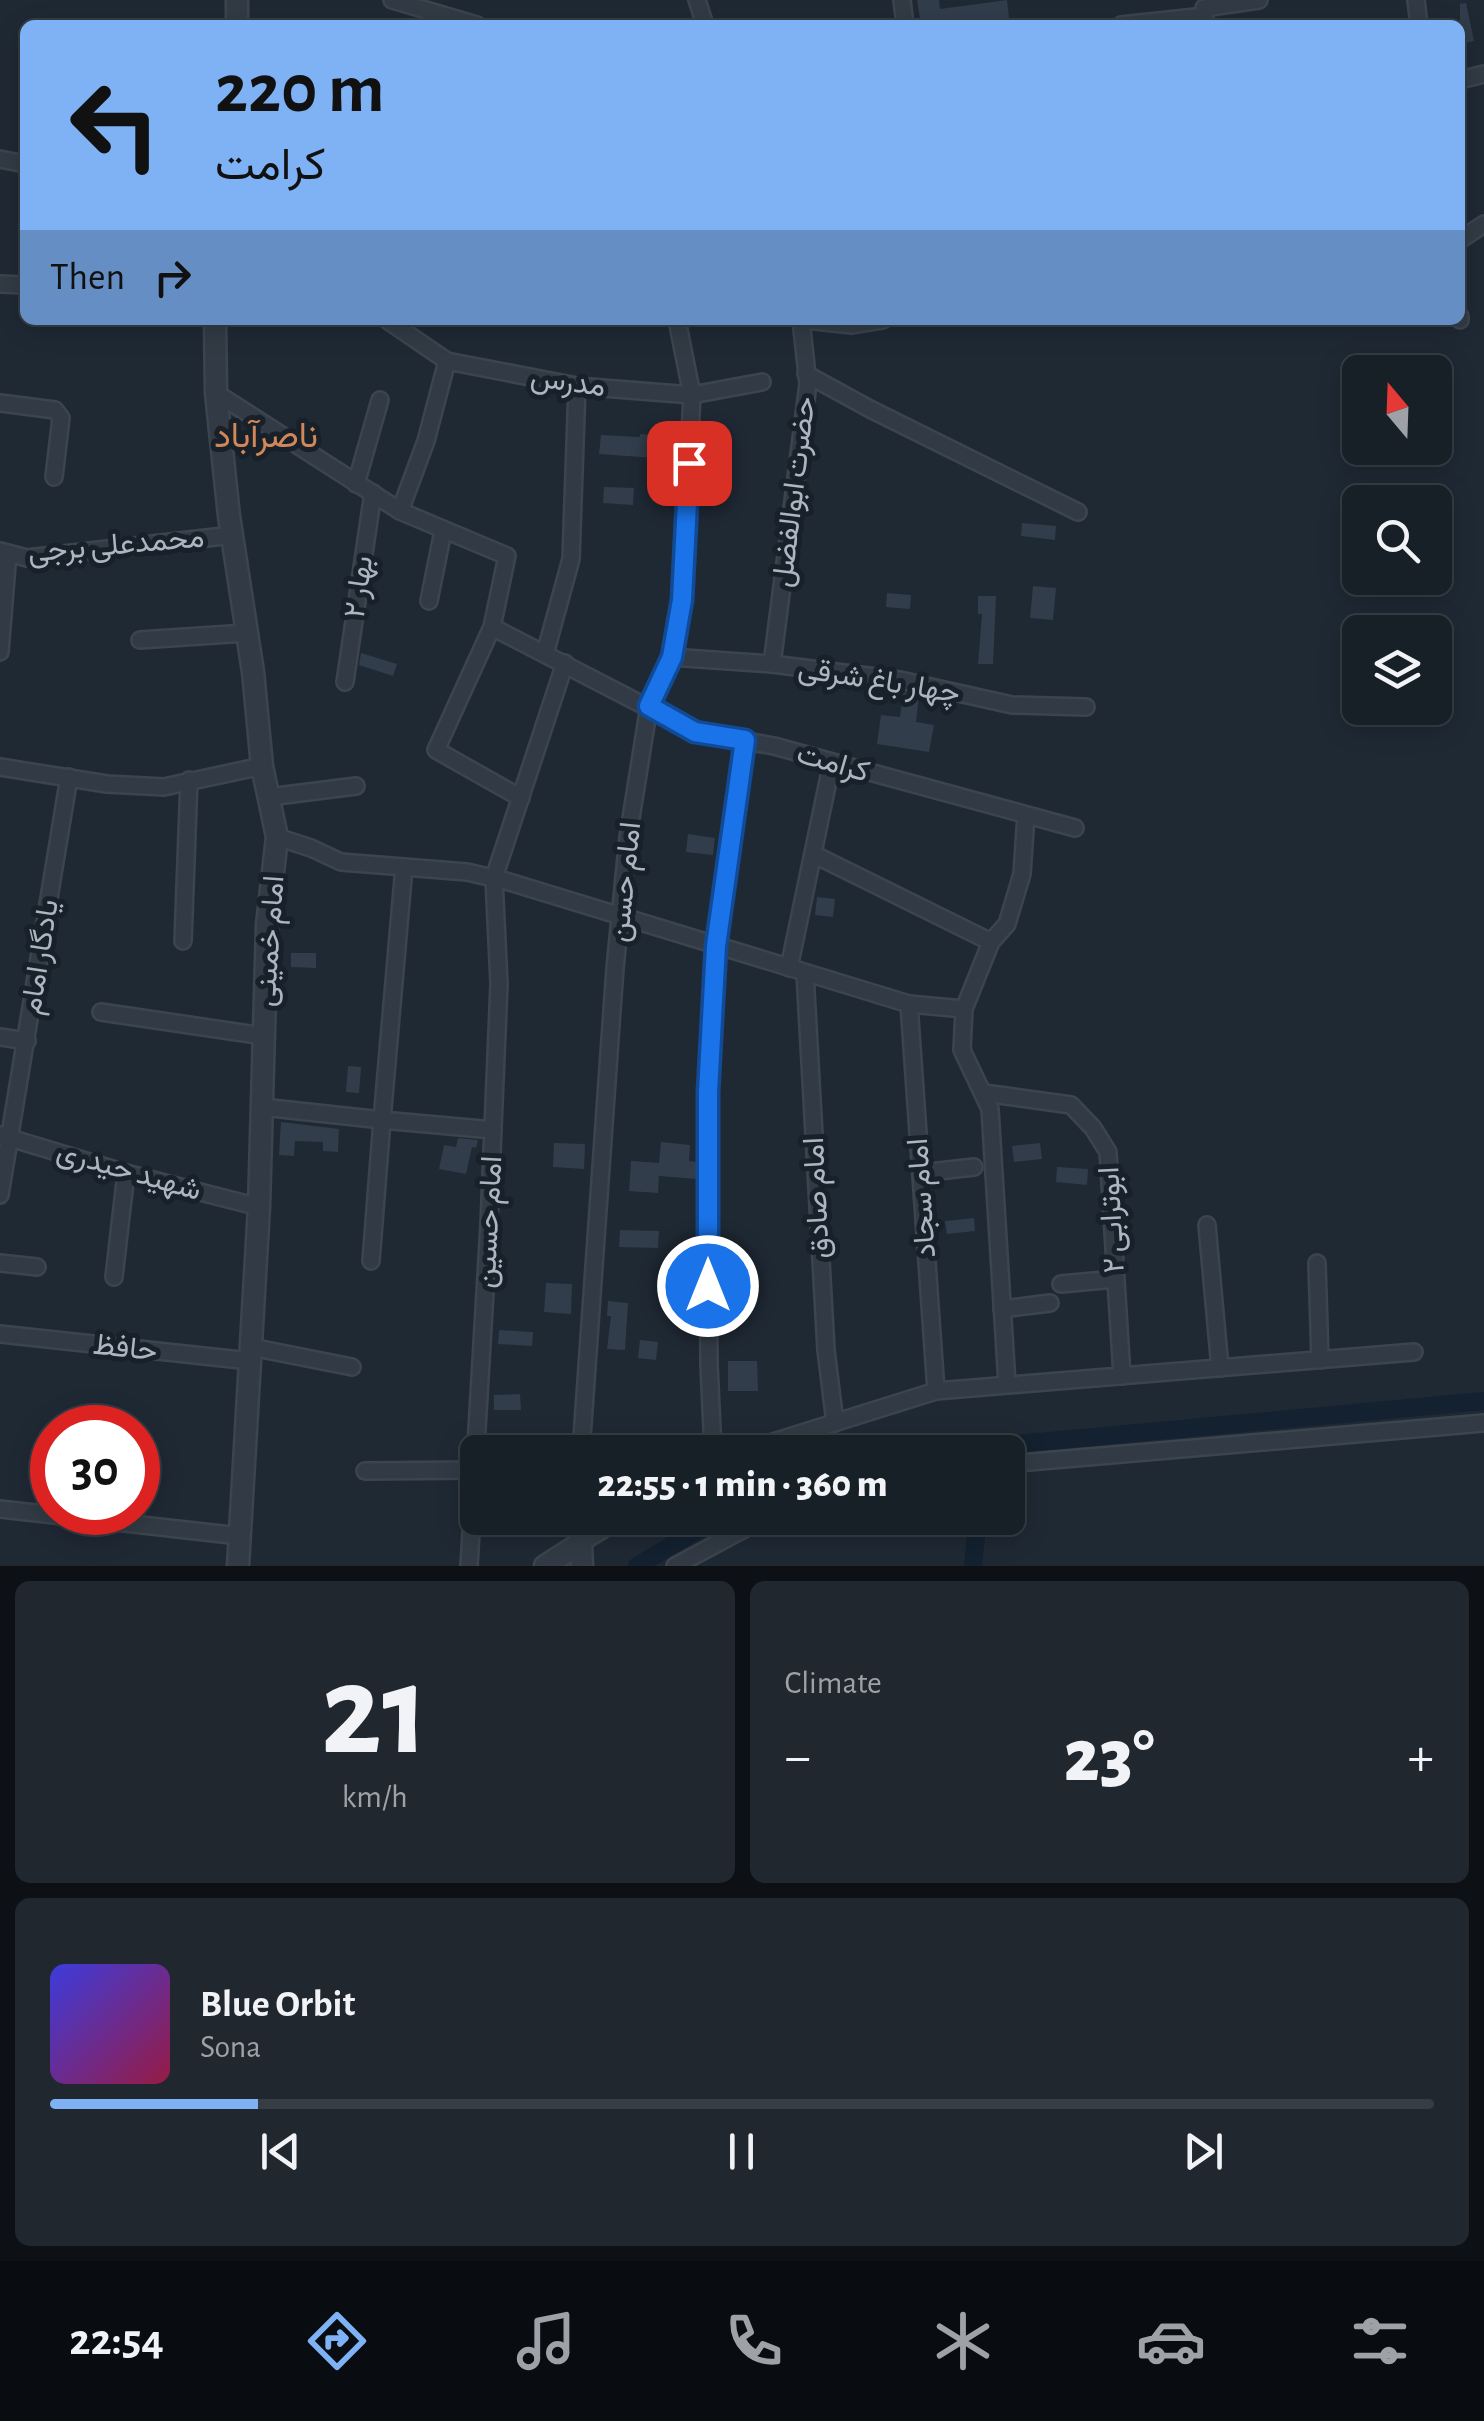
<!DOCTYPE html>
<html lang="en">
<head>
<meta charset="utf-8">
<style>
  :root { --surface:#171f27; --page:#20272f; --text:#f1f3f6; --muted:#9ea2a7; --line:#363d44; --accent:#7eb2f5 }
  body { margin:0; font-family:"Alegreya Sans",Vazirmatn,sans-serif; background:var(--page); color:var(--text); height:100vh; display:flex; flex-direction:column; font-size:38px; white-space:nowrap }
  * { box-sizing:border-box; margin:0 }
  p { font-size:32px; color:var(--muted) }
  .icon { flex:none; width:55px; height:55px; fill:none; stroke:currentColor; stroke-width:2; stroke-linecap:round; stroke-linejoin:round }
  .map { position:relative; height:1566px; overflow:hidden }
  .side { display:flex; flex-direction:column; gap:15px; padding:15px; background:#0d1115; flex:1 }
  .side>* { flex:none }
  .guide { position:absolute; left:20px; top:20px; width:1445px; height:305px; border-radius:15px; box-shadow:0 5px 25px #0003,0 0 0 2px var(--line); background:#7eb2f5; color:#111; overflow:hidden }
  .needle { width:65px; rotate:341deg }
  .fabs { position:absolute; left:1342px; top:355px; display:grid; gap:20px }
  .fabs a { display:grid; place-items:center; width:110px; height:110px; border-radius:15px; background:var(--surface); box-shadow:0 5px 25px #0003,0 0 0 2px var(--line); font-size:50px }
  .speed { position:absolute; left:30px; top:1405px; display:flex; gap:20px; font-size:50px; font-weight:700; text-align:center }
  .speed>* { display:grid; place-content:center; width:130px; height:130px; border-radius:50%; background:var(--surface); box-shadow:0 5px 25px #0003,0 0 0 2px var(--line); line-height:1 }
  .speed .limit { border:15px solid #d22; background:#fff; color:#111 }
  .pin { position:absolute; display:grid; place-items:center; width:85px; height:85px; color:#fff; margin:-42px; border-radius:20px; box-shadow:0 5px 15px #0006 }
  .me { position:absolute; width:110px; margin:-55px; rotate:0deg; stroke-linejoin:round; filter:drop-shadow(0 0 8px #0008) }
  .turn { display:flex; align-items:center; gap:35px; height:210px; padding:0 30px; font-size:45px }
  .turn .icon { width:130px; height:130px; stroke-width:2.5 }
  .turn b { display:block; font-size:70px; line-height:85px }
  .then { display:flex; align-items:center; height:95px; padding:0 30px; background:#0003; gap:20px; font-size:38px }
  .big { font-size:75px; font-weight:800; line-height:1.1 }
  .side .tile { flex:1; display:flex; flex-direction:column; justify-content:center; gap:15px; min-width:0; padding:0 35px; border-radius:15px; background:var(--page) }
  .side .dial { align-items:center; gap:0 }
  .dial b { font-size:130px; line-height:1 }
  .song { display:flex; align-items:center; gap:30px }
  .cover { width:120px; height:120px; border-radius:15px; background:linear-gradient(135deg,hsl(240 70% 55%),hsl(340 70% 35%)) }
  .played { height:10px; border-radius:5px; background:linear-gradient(90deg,var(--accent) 15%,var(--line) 15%) }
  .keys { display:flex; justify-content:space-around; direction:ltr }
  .heat { display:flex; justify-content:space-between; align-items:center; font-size:55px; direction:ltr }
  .side .tiles { flex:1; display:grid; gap:15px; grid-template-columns:1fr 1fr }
  .tile:last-child { grid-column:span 2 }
  .trip { position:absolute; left:460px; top:1435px; width:565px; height:100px; border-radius:15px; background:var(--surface); box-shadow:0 5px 25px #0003,0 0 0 2px var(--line); font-weight:800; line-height:100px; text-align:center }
  .dock { display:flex; height:160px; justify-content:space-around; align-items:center; background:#090c10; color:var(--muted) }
  .dock .icon { width:70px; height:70px }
  .dock .current { color:var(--accent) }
  .dock b { font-size:45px; color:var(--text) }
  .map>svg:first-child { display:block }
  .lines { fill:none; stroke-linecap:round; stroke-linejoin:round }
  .canal { stroke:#132130; stroke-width:18 }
  .building { fill:#313d4b }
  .minor-casing { stroke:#3c444e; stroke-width:20 }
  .tertiary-casing { stroke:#3c444e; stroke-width:25 }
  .minor { stroke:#323b45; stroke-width:15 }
  .tertiary { stroke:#323b45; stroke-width:20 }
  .route-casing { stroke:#114b97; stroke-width:25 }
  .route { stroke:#1a73e8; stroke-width:18 }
  .labels { text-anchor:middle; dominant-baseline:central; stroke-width:10; stroke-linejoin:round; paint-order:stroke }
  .street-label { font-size:30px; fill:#acb5c2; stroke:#182029 }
  .quarter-label { font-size:35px; fill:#d08759; stroke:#182029 }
</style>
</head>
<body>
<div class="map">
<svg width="1484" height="1566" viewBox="0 0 1484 1566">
  <rect width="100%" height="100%" fill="#1f2934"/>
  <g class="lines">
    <g class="canal">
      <polyline points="930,1452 1484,1401"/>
      <polyline points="637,1566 718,1518"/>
      <polyline points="973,1566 978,1518"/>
    </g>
  </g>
  <g class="building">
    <polygon points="917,0 939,0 940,9 1007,0 1009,18 973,21 974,25 921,25"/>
    <polygon points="1466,3 1474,41 1460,44 1460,4"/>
    <polygon points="640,434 655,435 655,458 599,454 601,435 640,437"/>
    <polygon points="604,487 634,488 633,505 603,503"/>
    <polygon points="1022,523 1056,526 1055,540 1021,536"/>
    <polygon points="1033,586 1056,588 1053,620 1030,618"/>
    <polygon points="887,593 911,595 910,609 886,607"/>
    <polygon points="978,596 996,596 993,664 978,664 982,614 978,614"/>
    <polygon points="361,653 397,664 393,676 359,665"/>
    <polygon points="903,692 919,696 916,722 934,725 929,752 877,744 881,715 900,717"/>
    <polygon points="688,834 715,838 713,855 686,852"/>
    <polygon points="817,897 835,899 833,917 815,915"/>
    <polygon points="291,953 316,953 316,968 291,967"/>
    <polygon points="348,1066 361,1067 359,1093 346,1092"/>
    <polygon points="281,1122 339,1129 338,1152 323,1151 323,1142 295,1141 294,1156 279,1155"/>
    <polygon points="458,1138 478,1140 476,1148 472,1147 466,1174 439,1169 444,1145 456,1147"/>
    <polygon points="661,1142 690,1145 689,1161 696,1162 696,1179 659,1176 658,1193 629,1191 631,1161 659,1163"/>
    <polygon points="554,1143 585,1144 584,1169 553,1167"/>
    <polygon points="1040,1143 1042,1159 1014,1162 1012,1146"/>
    <polygon points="1057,1167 1088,1169 1087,1185 1056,1182"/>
    <polygon points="974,1218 975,1231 947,1234 945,1221"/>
    <polygon points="620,1230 659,1231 658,1248 619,1247"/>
    <polygon points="546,1283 572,1284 571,1314 544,1312"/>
    <polygon points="608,1301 628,1303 625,1350 607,1349 611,1316 607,1316"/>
    <polygon points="499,1330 533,1332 532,1346 498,1344"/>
    <polygon points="640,1340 658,1342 656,1360 638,1358"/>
    <polygon points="728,1361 757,1361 758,1391 728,1391"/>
    <polygon points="520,1394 521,1410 494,1410 494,1395"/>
    <polygon points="530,1439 531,1452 487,1452 488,1441"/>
  </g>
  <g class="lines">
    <defs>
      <g id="minor">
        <polyline points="392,0 477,25"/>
        <polyline points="697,0 705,25"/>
        <polyline points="902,0 905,25"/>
        <polyline points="1416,0 1419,25"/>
        <polyline points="1204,8 1259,0"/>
        <polyline points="1121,25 1205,16"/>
        <polyline points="1460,80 1484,74"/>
        <polyline points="0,159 25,164"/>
        <polyline points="1460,240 1484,224"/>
        <polyline points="0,284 25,285"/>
        <polyline points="1460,316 1460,320"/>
        <polyline points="387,320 447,361 577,386 692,395 762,382"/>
        <polyline points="805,320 852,325 883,320"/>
        <polyline points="806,374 870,409 1078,512"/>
        <polyline points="216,393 400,511 507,556 492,627 436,750 521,798"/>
        <polyline points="0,403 55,410 61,418 54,477"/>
        <polyline points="356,484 380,400"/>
        <polyline points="400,511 426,441 447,361"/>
        <polyline points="0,551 27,558 233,535"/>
        <polyline points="429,601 443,531"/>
        <polyline points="492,627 695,732 774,746 1075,828"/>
        <polyline points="140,640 246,633"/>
        <polyline points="0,652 8,553"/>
        <polyline points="545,654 571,559 577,386"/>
        <polyline points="671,657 772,664 900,680 1012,705 1086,707"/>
        <polyline points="772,664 808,384 801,320"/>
        <polyline points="345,682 373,493"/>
        <polyline points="0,767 107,784 164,787 262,766"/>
        <polyline points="269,797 356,786"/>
        <polyline points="277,837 311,848 341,862 467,872 506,881 909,1004 964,1009 962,1050 990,1109 1007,1384"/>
        <polyline points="813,854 991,942"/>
        <polyline points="404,867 382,1120 493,1130"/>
        <polyline points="183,941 189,780"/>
        <polyline points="789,968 832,762"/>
        <polyline points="805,973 826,1350 835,1423"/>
        <polyline points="909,1004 936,1391"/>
        <polyline points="964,1009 991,942 1007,924 1022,874 1026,815"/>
        <polyline points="101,1012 264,1036"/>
        <polyline points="0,1037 27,1041"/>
        <polyline points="984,1093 1071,1105 1093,1128 1108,1152 1122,1376"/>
        <polyline points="262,1107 382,1120 371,1261"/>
        <polyline points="0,1135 126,1173 259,1207"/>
        <polyline points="921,1173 974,1167"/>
        <polyline points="0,1195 69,777"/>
        <polyline points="1207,1225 1220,1368"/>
        <polyline points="0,1263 37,1267"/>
        <polyline points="1317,1263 1320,1360"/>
        <polyline points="114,1277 126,1173"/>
        <polyline points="1061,1284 1115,1279"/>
        <polyline points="1002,1309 1050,1303"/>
        <polyline points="0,1334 250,1361"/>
        <polyline points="251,1347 352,1367"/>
        <polyline points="581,1452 615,968 628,837 649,706 671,657 682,600 692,395 677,320"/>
        <polyline points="713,1452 709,1364 707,1092 715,946 745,741"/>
        <polyline points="741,1452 936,1391 1414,1352"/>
        <polyline points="1008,1464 1484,1423"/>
        <polyline points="365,1471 475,1470"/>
        <polyline points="0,1509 240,1536"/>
        <polyline points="576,1527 581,1543 622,1518"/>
        <polyline points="469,1566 489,1224 499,984 494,878 565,663"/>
        <polyline points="675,1566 765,1518"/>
      </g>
      <g id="tertiary">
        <polyline points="237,0 237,25"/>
        <polyline points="215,320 216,393 229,516 253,672 262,766 277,837 267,925 259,1207 238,1566"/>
        <polyline points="545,1566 581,1543 582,1566"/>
      </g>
    </defs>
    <use href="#minor" class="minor-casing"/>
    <use href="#tertiary" class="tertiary-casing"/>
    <use href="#minor" class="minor"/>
    <use href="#tertiary" class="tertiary"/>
  </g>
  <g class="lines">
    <defs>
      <polyline id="route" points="689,463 682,600 672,657 649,706 695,732 745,740 716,946 708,1092 708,1286"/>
    </defs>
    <use href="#route" class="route-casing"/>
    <use href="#route" class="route"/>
  </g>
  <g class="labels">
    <g class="street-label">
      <text transform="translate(568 382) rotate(8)">مدرس</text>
      <text transform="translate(794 492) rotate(-83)">حضرت ابوالفضل</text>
      <text transform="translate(116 545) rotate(-5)">محمدعلی برجی</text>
      <text transform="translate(359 587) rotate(-82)">بهار ۲</text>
      <text transform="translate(879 681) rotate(9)">چهار باغ شرقی</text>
      <text transform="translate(833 763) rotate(16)">کرامت</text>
      <text transform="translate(625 882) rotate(-84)">امام حسن</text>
      <text transform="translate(270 941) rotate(-86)">امام خمینی</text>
      <text transform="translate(40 957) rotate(-81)">یادگار امام</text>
      <text transform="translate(129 1171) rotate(16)">شهید حیدری</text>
      <text transform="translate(817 1198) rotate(-93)">امام صادق</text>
      <text transform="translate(922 1198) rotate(-94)">امام سجاد</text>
      <text transform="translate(1112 1220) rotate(-93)">ابوترابی ۲</text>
      <text transform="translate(489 1222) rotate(-87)">امام حسین</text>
      <text transform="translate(125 1348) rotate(6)">حافظ</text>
    </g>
    <g class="quarter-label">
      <text x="266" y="436">ناصرآباد</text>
    </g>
  </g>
</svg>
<div class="fabs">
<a><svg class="needle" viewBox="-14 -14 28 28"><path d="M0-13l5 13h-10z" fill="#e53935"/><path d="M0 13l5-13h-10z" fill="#9ea2a7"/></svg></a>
<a><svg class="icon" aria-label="search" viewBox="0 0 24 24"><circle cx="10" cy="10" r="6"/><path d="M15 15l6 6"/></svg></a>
<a><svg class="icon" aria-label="layers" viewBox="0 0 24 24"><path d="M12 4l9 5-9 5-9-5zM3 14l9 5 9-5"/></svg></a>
</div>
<div class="speed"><div class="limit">30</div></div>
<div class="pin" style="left:689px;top:463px;background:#d93025"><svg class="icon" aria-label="arrive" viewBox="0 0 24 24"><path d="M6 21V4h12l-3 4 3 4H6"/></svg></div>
<svg class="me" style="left:708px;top:1286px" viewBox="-20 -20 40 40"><circle r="17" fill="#1a73e8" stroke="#fff" stroke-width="3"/><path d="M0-11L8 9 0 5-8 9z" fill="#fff"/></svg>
<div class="trip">22:55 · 1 min · 360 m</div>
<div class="guide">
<div class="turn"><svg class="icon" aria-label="left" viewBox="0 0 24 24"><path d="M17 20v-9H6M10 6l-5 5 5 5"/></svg><div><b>220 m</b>کرامت</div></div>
<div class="then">Then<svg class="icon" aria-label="right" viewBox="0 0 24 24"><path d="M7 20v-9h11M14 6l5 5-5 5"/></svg></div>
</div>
</div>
<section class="side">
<div class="tiles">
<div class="tile dial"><b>21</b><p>km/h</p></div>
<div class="tile"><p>Climate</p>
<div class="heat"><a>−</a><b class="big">23°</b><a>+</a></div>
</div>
<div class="tile">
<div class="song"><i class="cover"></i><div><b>Blue Orbit</b><p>Sona</p></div></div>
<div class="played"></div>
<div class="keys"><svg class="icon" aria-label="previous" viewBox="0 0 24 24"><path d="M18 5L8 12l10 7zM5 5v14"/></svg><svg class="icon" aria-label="pause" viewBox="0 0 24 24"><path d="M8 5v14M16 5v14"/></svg><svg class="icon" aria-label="next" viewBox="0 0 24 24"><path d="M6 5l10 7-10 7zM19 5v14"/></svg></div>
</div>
</div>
</section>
<nav class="dock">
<b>22:54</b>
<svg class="icon current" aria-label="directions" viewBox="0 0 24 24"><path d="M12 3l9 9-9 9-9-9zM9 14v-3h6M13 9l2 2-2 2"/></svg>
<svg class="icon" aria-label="music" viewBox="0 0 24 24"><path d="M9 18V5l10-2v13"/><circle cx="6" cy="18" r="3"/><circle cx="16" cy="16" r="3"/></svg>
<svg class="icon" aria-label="phone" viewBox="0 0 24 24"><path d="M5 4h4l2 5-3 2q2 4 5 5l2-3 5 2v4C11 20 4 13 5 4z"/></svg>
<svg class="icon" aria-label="climate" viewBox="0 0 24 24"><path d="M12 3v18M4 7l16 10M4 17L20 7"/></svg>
<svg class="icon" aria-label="car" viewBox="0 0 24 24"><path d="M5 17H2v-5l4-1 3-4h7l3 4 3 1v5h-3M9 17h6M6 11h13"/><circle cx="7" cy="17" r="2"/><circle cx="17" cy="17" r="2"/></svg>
<svg class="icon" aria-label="filters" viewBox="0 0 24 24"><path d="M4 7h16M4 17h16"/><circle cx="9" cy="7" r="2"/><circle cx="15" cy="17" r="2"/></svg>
</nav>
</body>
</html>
